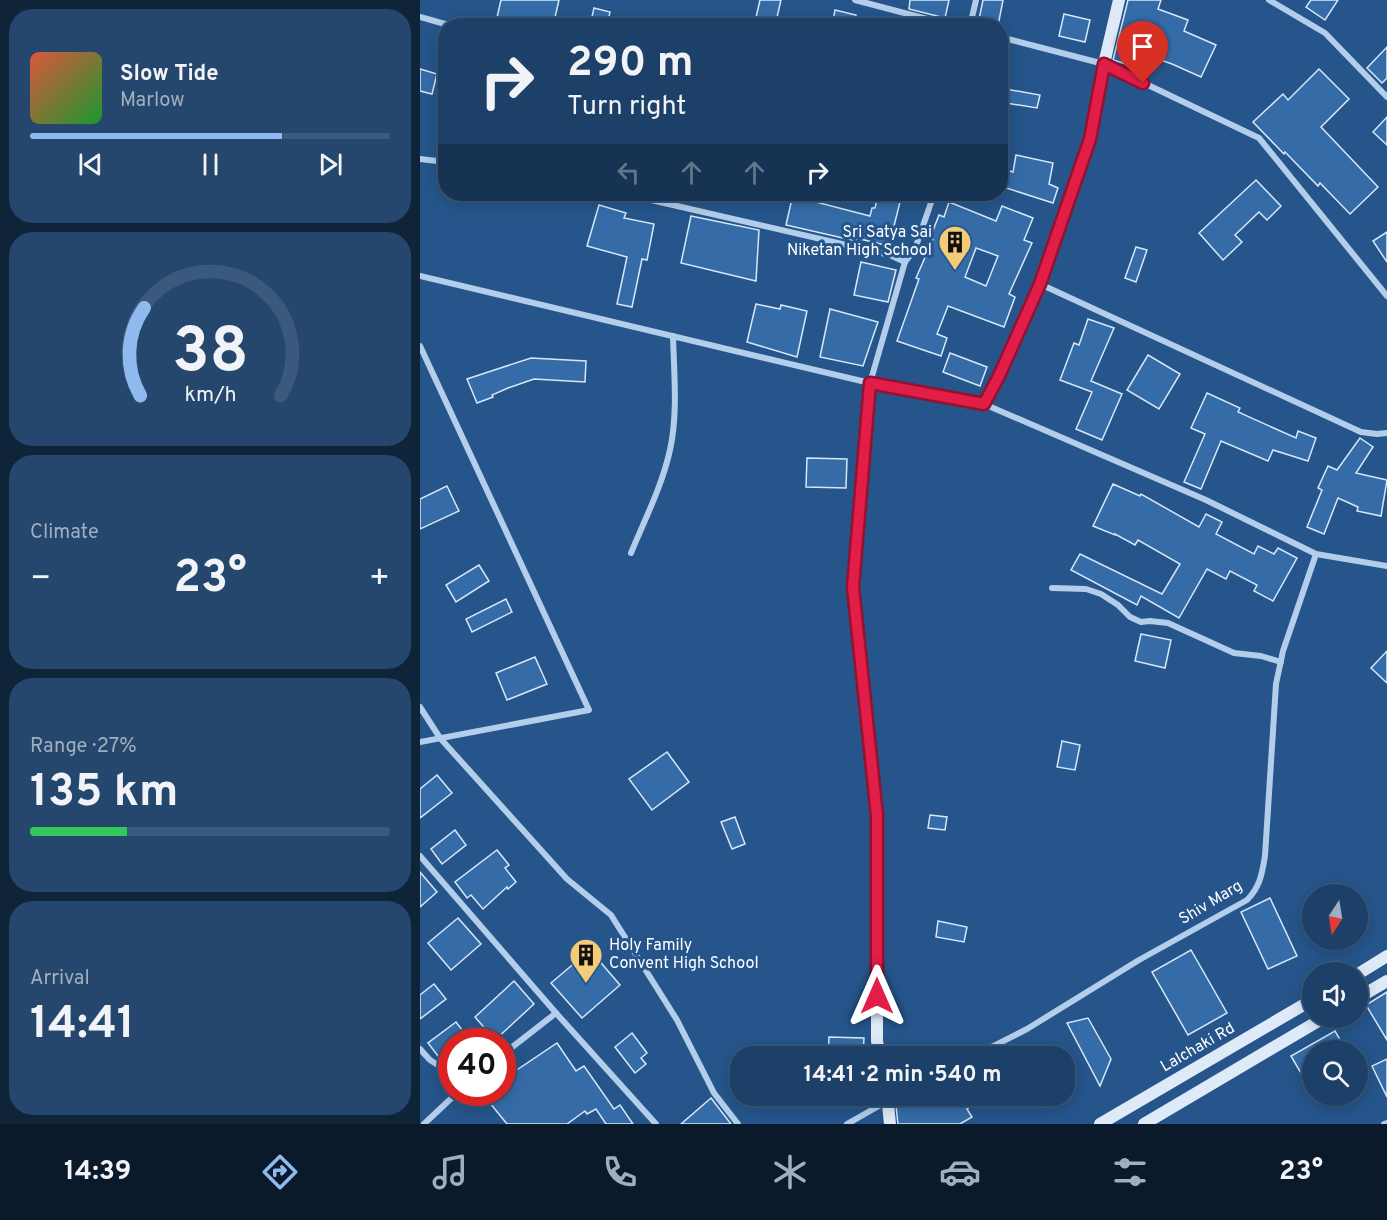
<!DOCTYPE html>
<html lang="en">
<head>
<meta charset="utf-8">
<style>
  :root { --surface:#1c4068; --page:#25476e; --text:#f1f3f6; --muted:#a0afc0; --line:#3a597c; --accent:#90b9f0 }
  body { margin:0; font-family:Overpass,sans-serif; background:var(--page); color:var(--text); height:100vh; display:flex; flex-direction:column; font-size:22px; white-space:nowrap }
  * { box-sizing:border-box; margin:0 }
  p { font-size:20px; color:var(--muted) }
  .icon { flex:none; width:33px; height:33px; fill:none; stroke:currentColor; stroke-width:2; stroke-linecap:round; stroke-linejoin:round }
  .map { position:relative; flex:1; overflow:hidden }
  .sheet { display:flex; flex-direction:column; gap:9px; padding:9px; background:#0f2339; width:420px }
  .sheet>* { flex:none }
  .hud { position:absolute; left:18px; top:18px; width:570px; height:183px; border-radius:24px; box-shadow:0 3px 15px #0003,0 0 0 2px var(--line); background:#1c4068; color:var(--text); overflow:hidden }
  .needle { width:39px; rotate:192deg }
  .fabs { position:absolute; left:882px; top:884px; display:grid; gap:12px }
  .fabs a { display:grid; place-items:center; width:66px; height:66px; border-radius:50%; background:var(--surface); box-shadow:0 3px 15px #0003,0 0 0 2px var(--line); font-size:30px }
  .speed { position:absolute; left:18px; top:1028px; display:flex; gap:12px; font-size:30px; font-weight:700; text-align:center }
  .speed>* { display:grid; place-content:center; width:78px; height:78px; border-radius:50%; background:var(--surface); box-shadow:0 3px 15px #0003,0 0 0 2px var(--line); line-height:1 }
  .speed .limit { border:9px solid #d22; background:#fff; color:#111 }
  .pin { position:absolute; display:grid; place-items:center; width:51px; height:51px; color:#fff; margin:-62px -26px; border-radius:50% 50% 50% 0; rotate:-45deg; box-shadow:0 0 6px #0007 }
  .pin .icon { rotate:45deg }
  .me { position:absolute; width:66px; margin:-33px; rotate:0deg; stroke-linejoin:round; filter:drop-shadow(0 0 4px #0008) }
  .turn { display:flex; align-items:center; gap:21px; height:126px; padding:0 30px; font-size:27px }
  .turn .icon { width:78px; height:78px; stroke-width:2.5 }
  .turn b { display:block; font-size:42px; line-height:51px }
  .lanes { display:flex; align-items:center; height:57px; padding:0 30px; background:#0003; justify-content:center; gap:30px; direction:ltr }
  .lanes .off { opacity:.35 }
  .big { font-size:45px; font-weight:700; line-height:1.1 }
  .sheet .card { flex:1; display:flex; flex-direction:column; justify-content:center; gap:9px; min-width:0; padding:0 21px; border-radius:24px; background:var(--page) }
  .sheet .dial { align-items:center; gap:0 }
  .dial svg { height:156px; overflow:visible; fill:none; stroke:var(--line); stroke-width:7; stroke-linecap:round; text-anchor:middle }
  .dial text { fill:var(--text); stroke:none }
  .song { display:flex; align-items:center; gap:18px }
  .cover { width:72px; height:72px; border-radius:9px; background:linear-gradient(135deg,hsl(10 70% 55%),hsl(130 70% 35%)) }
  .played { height:6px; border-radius:3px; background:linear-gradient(90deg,var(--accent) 70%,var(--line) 70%) }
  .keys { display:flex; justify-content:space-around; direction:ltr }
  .heat { display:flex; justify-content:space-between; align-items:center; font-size:33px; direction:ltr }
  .charge { height:9px; border-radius:4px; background:linear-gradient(90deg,#34c759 27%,var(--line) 0) }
  .trip { position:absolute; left:310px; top:1046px; width:345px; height:60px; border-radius:24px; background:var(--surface); box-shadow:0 3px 15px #0003,0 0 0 2px var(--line); font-weight:700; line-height:60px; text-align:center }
  .dock { display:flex; height:96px; justify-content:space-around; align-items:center; background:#0b1a2a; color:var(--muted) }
  .dock .icon { width:42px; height:42px }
  .dock .active { color:var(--accent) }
  .dock b { font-size:27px; color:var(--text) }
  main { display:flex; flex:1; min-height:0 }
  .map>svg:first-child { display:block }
  .building { fill:#356ca8; stroke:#d7e7f8; stroke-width:1.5; fill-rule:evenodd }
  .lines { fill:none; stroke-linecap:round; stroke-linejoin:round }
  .street { stroke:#b3ceea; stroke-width:6 }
  .secondary { stroke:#deeaf8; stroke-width:12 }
  .route-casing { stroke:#92132f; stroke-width:15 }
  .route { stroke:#e11d48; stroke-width:10 }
  .labels { text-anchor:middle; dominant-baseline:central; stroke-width:6; stroke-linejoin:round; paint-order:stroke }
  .poi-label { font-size:16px; fill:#fff; stroke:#25558b; text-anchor:end }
  .street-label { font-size:16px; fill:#fff; stroke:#25558b }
</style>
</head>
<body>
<main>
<section class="sheet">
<div class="card">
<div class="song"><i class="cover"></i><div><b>Slow Tide</b><p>Marlow</p></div></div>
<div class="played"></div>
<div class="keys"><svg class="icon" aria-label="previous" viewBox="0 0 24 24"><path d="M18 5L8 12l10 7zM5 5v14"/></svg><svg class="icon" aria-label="pause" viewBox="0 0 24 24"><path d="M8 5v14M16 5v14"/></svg><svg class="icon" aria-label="next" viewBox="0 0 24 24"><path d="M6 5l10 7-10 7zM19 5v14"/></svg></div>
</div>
<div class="card dial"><svg viewBox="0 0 100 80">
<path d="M14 69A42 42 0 1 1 86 69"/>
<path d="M14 69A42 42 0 0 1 16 24" stroke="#90b9f0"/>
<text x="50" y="56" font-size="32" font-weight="700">38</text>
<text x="50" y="72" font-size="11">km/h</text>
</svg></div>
<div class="card"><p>Climate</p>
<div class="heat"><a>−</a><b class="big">23°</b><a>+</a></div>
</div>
<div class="card"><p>Range · 27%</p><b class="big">135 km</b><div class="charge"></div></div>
<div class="card"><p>Arrival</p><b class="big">14:41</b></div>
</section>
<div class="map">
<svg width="967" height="1124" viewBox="0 0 967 1124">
  <rect width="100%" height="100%" fill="#25558b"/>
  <g class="building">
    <polygon points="81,0 139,0 133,26 75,26"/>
    <polygon points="340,0 361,0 355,26 334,26"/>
    <polygon points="490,0 529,0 525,18 489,9"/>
    <polygon points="563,0 583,0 578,26 558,24"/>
    <polygon points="708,0 741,0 738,9 768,20 764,31 796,45 781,77 752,64 724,54 719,68 693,60"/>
    <polygon points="891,0 918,0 905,20 886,7"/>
    <polygon points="174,8 190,12 187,26 170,26"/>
    <polygon points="415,10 436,15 434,26 412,26"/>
    <polygon points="644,14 670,20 665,42 639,36"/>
    <polygon points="967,47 967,78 962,83 947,68"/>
    <polygon points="0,69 17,74 12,94 0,91"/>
    <polygon points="899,69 929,99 901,127 958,187 930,214 900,183 898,186 865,152 864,154 833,122 863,94 868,100"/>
    <polygon points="580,88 620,95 617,108 580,102"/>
    <polygon points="967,117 967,145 953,132"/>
    <polygon points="596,155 633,163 629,184 638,188 633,203 580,186 580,168 593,172"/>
    <polygon points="836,180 861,206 847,220 839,212 815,235 822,242 803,260 779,233"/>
    <polygon points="373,194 394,194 392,201 450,216 452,208 455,208 458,194 482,194 469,246 436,238 436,241 366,225"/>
    <path d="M529,202l47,19 6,-15 31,12 -9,22 8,3 -23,51 6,3 -11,30 -56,-21 -11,28 10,4 -6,18 -44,-15 22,-62 -3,-1 17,-39 -3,-1 9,-23 5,2zM556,248l22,8 -12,30 -21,-9z"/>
    <polygon points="179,205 206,213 204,218 234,224 227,260 222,259 212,307 197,304 207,257 167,246"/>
    <polygon points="271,216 339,230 336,281 261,263"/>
    <polygon points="967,232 967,262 953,241"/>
    <polygon points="716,247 727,250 716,282 705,278"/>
    <polygon points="441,262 476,270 468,302 434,295"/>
    <polygon points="336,304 360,309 361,305 387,311 377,357 327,342"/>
    <polygon points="410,309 458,322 443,366 400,357"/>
    <polygon points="668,319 694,328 671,381 702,394 682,440 656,429 672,392 640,380 654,343 659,345"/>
    <polygon points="530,353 567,367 560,386 523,372"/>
    <polygon points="728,355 760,374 739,409 707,390"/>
    <polygon points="111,358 166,361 165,382 114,379 88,388 72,395 73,397 57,403 47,379"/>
    <polygon points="787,393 820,408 818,412 876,438 878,431 896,438 888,461 853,450 848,461 801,441 781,489 764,482 785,434 771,428"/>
    <polygon points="940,438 953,447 936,473 967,480 961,516 937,511 938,507 918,498 904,534 887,527 902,490 898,488 908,466 917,470"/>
    <polygon points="387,458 427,459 426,488 386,487"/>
    <polygon points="693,484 720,496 721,494 779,527 786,514 802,522 796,534 834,554 838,546 854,554 858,548 877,558 853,601 834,591 837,585 810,571 806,579 787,569 759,618 721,596 717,605 651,570 660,554 742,594 760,564 718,540 715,545 695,534 695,535 673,526"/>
    <polygon points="27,486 39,511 0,529 0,499"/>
    <polygon points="59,565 69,581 36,602 26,585"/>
    <polygon points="86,599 92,612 52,632 46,619"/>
    <polygon points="721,634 751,640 745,668 715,661"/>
    <polygon points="967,651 967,683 951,668"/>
    <polygon points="115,657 127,684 87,700 76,673"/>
    <polygon points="642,741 660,745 655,770 637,767"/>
    <polygon points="247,752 269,782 232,810 209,779"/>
    <polygon points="17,775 32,793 0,818 0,789"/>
    <polygon points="510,815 527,817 525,830 508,828"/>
    <polygon points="315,817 325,844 312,849 301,822"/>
    <polygon points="35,830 46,845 22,864 11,849"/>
    <polygon points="77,850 89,865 85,868 96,882 88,889 87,887 63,909 51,895 47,898 35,882"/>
    <polygon points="0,872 17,892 0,907"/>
    <polygon points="850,898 877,956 848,969 821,912"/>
    <polygon points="38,918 61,944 31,970 8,943"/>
    <polygon points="518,921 547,927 544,942 516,937"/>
    <polygon points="170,950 200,985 162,1018 131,983"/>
    <polygon points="771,950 807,1013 768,1035 732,972"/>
    <polygon points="94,981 114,1004 75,1040 55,1017"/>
    <polygon points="14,984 26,999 0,1019 0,995"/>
    <polygon points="967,992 967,1040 946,1005"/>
    <polygon points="668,1018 691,1059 680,1086 647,1023"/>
    <polygon points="36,1022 46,1035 38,1041 32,1041 32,1046 18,1056 8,1043"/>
    <polygon points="915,1031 926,1050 892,1050 892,1092 871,1056"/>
    <polygon points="212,1033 227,1053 221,1058 226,1064 215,1073 195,1047"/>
    <polygon points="409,1037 444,1038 443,1056 408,1055"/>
    <polygon points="137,1043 156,1071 164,1066 194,1109 200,1105 213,1124 186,1124 176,1109 167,1114 165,1111 147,1124 87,1124 61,1092 82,1092 82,1080"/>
    <polygon points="967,1059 967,1097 952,1066"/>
    <polygon points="495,1095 568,1095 547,1109 552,1117 540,1124 478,1124 476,1106"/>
    <polygon points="291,1098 311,1124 261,1124"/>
  </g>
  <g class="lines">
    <g class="street">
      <polyline points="435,0 534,26"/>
      <polyline points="849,0 905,33 967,97"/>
      <polyline points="0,17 32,26"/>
      <polyline points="550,26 556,0"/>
      <polyline points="580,37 684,64 839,138 967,296"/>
      <polyline points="0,159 26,162"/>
      <polyline points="205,194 470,255 485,262"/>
      <polyline points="0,276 450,383 485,262 495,249 514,194"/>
      <polyline points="620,284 941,432 957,434 967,433"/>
      <polyline points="0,346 169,710 0,742"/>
      <polyline points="564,404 786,500 896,554 967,566"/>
      <path d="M211,553c14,-34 31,-67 39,-103 8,-36 4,-77 3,-114"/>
      <polyline points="632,588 666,589 681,594 698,605 710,617 721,622 730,621 748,623 814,653 841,656 861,662"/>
      <polyline points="0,707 20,738 147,879 191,915 257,1020 294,1093 318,1124"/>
      <polyline points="0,856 136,1013 236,1124"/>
      <polyline points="0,1049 10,1060 32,1074"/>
      <polyline points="82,1055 136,1013"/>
      <path d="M554,1056l53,-27 112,-69 108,-60c13,-13 15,-26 18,-44l11,-172 7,-33 33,-97"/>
      <polyline points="4,1124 38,1092"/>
      <polyline points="427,1124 478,1095"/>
      <polyline points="964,1124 967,1123"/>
    </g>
    <g class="secondary">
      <polyline points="938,974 967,956"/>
      <polyline points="938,998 967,981"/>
      <polyline points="460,1056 457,1041 457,816 433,587 450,383 564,404 579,376 620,284 670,139 684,64 699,0"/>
      <polyline points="467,1095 470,1124"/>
      <polyline points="680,1124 892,1000"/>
      <polyline points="724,1124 905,1017"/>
    </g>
  </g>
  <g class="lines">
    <defs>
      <polyline id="route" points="457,996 457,816 433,587 450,383 564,404 579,376 620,284 670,139 684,64 723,83"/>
    </defs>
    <use href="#route" class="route-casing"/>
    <use href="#route" class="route"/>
  </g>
  <defs>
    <symbol id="building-pin" viewBox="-11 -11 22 30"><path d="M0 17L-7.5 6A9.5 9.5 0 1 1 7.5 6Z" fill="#f4cb77" stroke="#25558b"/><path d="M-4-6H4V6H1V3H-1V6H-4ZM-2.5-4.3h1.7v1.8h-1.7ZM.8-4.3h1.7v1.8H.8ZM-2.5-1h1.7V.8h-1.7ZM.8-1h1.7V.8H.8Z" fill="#111"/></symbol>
  </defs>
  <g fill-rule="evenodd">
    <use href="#building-pin" x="516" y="223" width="38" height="52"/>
    <use href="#building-pin" x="147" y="936" width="38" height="52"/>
  </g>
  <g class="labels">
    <g class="poi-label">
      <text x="512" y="233">Sri Satya Sai<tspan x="512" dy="18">Niketan High School</tspan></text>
      <text x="189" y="946" text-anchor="start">Holy Family<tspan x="189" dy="18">Convent High School</tspan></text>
    </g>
    <g class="street-label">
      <text transform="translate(791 903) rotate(-31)">Shiv Marg</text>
      <text transform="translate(778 1048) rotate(-30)">Lalchaki Rd</text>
    </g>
  </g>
</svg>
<div class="fabs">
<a><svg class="needle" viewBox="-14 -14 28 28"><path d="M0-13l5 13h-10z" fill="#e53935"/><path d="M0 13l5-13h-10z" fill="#a0afc0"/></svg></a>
<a><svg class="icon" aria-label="sound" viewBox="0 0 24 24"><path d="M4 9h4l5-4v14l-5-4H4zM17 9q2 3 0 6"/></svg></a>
<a><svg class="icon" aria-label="search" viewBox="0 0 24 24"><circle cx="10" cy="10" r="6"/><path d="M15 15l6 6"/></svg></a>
</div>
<div class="speed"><div class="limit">40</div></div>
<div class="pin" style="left:723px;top:83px;background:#d93025"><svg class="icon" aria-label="arrive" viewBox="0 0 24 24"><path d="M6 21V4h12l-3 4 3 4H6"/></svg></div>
<svg class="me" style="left:457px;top:996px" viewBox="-20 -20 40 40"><path d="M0-17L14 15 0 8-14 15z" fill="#e11d48" stroke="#fff" stroke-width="4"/></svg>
<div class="trip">14:41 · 2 min · 540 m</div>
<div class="hud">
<div class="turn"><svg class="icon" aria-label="right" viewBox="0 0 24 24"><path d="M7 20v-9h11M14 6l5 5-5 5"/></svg><div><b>290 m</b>Turn right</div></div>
<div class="lanes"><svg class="icon off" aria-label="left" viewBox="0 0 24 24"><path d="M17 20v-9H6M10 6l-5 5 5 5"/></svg><svg class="icon off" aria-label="ahead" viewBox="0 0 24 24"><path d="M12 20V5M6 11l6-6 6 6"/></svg><svg class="icon off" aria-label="ahead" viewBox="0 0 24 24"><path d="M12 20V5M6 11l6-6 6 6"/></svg><svg class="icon" aria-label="right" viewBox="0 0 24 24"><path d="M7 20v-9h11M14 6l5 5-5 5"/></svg></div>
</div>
</div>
</main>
<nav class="dock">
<b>14:39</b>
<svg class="icon active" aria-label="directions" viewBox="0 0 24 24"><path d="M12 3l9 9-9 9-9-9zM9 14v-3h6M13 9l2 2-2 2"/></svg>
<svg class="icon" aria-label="music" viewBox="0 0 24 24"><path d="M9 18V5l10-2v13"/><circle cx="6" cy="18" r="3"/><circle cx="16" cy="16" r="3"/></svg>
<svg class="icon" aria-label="phone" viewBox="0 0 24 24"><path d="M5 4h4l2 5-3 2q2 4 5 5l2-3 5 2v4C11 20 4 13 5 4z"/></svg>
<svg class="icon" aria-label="climate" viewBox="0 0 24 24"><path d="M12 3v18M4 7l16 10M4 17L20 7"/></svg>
<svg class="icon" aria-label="car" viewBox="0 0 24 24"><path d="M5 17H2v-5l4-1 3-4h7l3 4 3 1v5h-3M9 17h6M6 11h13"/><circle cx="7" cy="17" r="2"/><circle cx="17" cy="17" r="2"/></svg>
<svg class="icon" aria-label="filters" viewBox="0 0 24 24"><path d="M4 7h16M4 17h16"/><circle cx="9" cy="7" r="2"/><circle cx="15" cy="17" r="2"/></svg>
<b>23°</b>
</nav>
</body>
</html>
